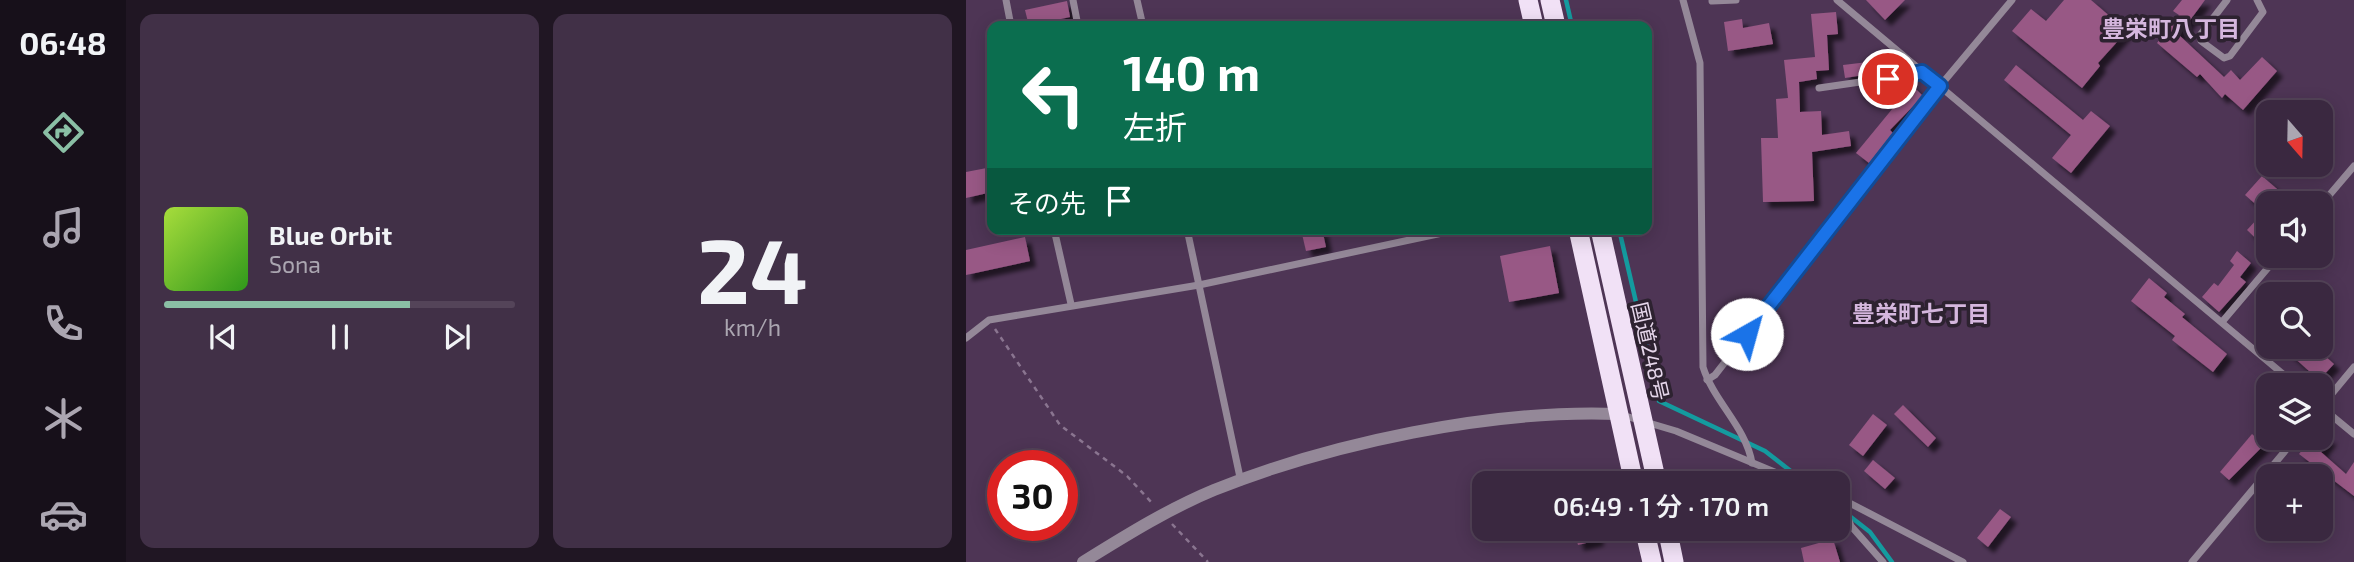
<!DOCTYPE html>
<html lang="ja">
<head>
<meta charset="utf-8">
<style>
  :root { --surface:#3a2840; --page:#413047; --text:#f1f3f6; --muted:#aba6b1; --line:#544459; --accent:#8abfa5 }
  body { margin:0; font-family:"Exo 2","Noto Sans JP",sans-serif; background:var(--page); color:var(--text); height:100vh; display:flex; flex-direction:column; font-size:26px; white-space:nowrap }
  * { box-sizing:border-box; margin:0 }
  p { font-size:23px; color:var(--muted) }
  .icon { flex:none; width:38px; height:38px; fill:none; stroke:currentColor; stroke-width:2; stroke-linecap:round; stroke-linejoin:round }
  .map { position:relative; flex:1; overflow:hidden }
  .details { display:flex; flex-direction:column; gap:14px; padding:14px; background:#201623; width:840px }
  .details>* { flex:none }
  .banner { position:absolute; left:21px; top:21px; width:665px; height:214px; border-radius:14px; box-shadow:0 4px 18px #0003,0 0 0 2px var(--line); background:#0b6e4f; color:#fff; overflow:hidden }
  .needle { width:46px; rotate:160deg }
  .tools { position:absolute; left:1290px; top:100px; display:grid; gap:14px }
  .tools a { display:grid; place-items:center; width:77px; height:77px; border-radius:14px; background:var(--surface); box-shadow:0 4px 18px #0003,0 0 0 2px var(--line); font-size:35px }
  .speed { position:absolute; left:21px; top:450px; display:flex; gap:14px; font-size:35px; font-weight:700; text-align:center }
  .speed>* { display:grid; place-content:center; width:91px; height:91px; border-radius:50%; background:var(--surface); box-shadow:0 4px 18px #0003,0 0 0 2px var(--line); line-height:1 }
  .speed .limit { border:10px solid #d22; background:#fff; color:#111 }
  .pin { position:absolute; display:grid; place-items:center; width:60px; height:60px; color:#fff; margin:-30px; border:4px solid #fff; border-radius:50%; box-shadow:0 2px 7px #0007 }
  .me { position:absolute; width:77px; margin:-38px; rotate:38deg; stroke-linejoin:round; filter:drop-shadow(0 0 5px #0008) }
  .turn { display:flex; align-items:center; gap:24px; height:147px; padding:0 21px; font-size:32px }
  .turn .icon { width:91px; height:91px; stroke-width:2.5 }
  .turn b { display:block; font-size:49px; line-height:60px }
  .then { display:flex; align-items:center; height:66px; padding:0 21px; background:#0003; gap:14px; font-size:26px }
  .details .tile { flex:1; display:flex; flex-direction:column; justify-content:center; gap:10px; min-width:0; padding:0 24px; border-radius:14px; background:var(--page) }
  .details .dial { align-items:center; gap:0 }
  .dial b { font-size:91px; line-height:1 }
  .song { display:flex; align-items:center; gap:21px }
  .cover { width:84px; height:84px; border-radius:10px; background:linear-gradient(135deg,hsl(80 70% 55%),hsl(110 70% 35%)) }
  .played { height:7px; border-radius:4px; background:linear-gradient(90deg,var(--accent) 70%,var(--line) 70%) }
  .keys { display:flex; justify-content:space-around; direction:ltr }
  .details .tiles { flex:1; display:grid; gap:14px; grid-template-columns:repeat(2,1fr) }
  .trip { position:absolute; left:506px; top:471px; width:378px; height:70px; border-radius:14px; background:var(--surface); box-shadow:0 4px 18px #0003,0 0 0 2px var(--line); font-weight:600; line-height:70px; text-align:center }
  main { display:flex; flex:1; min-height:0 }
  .tabs { display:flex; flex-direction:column; width:126px; justify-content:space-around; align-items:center; background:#17101a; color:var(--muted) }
  .tabs .icon { width:49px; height:49px }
  .tabs .selected { color:var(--accent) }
  .tabs b { font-size:32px; color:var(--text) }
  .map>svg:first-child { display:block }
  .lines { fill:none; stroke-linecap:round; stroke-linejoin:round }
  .stream { stroke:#149b9f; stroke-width:4.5 }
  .building { fill:#985885; filter:url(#shadow) }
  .path { stroke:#8a7590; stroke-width:2.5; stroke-dasharray:5 5; stroke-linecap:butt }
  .minor { stroke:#948898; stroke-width:7 }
  .tertiary { stroke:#948898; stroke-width:12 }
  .trunk { stroke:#f1e1f6; stroke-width:19 }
  .route-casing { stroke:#114b97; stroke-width:18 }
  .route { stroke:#1a73e8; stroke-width:12 }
  .labels { text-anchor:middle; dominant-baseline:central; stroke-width:7; stroke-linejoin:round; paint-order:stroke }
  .street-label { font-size:21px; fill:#e6d7eb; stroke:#2d2230 }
  .neighbourhood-label { font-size:23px; font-weight:bold; fill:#d5b7de; stroke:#2d2230 }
</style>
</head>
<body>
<main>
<nav class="tabs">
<b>06:48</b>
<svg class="icon selected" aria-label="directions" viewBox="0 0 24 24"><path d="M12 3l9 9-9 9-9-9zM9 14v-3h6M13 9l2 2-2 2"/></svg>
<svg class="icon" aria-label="music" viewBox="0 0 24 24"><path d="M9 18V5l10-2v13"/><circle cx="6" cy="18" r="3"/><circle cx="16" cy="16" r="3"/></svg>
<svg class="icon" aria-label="phone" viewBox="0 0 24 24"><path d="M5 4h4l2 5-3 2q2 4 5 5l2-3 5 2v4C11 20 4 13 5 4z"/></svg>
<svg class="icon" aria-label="climate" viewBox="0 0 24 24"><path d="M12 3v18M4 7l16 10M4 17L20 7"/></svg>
<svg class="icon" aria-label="car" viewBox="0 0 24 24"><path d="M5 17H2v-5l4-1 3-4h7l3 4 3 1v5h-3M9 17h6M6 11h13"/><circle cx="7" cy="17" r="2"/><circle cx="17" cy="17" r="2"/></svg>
</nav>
<section class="details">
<div class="tiles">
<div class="tile">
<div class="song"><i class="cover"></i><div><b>Blue Orbit</b><p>Sona</p></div></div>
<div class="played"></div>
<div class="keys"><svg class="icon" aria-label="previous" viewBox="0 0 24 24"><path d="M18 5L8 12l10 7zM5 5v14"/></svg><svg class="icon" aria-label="pause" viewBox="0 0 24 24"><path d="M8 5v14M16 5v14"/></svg><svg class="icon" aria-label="next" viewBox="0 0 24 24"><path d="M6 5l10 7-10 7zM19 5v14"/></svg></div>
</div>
<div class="tile dial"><b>24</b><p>km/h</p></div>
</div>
</section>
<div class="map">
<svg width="1388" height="562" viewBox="0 0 1388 562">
  <defs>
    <filter id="shadow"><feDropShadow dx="6" dy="6" stdDeviation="2" flood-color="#0009"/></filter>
  </defs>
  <rect width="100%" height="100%" fill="#4e3555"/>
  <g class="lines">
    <g class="stream">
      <polyline points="600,0 606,26"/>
      <polyline points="653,229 693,401 799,451 840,483"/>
      <polyline points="872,507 904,532 926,562"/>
    </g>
  </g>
  <g class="building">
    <polygon points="900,0 939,0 919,20"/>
    <polygon points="1098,0 1125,0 1161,31 1132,63 1134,66 1116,88 1046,31 1065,9 1080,21"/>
    <polygon points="1216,0 1239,0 1213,35 1258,77 1265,70 1274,80 1296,57 1311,71 1277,110 1259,94 1256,98 1234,74 1231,77 1191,43 1213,15 1207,11"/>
    <polygon points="101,1 104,17 63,26 59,10"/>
    <polygon points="870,12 872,34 861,35 863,70 850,71 851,79 833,82 834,112 855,111 856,135 883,131 885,146 846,152 848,201 797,202 795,138 812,138 810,99 822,98 818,60 849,57 845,14"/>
    <polygon points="776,19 777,28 803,23 807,44 762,51 758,22"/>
    <polygon points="902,62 904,74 879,78 877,65"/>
    <polygon points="1050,65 1117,120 1125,111 1144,126 1105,173 1086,158 1105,135 1038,80"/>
    <polygon points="945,84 957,96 924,130 927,133 903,163 890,153 927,108 924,106"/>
    <polygon points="26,167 26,192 0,198 0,172"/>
    <polygon points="1296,176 1317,194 1309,203 1302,203 1302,215 1279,195"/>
    <polygon points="1292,218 1302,228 1302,250 1281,230"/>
    <polygon points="356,229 360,247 340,251 336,234"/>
    <polygon points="59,237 64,261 0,275 0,250"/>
    <polygon points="584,246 593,293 543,302 534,256"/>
    <polygon points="1271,251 1285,263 1274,277 1280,282 1253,312 1236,297 1248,283 1252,286 1268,265 1264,261"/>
    <polygon points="1183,278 1201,293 1198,297 1219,314 1216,317 1261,354 1247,372 1206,340 1209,336 1165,301"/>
    <polygon points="1315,346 1348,346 1368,364 1353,380"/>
    <polygon points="937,405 970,438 962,447 928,414"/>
    <polygon points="907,414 921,425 897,456 883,445"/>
    <polygon points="1286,434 1298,445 1263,480 1254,472"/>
    <polygon points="1346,438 1365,438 1355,452 1380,474 1388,462 1388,496 1333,454"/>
    <polygon points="907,460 929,478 919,489 898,471"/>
    <polygon points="1034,509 1045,517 1022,547 1011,538"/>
    <polygon points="608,528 630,528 632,540 612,545"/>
    <polygon points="867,539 874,562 838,562 835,548"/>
  </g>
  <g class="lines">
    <g class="path">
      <polyline points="29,329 94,425 161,476 187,504"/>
      <polyline points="206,524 242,562"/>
    </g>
    <g class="minor">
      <polyline points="40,0 45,26"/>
      <polyline points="107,0 112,26"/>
      <polyline points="171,0 177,26"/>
      <path d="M717,0l17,63 3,304c11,35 43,60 49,96"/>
      <polyline points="871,0 1330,385"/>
      <polyline points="1261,0 1235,34 1235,41 1258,58 1264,56 1297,12 1291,0"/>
      <polyline points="746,1 770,0"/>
      <polyline points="853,88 956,73"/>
      <polyline points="1354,206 1388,166"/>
      <polyline points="88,229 105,304"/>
      <polyline points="221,229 275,482"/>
      <polyline points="1256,322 1312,256"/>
      <polyline points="0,338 23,320 233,285 495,229"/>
      <polyline points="741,380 749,375 974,86 1046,0"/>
      <polyline points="1354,406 1388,434"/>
      <polyline points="1354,408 1388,367"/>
      <polyline points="656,415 710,431 835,483"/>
      <polyline points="872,497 997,562"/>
      <polyline points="874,497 885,526 917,562"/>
      <polyline points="1226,562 1330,438"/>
    </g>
    <path class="tertiary" d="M117,562c42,-26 85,-53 131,-72 117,-47 278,-81 404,-76"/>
    <g class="trunk">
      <polyline points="562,0 568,26"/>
      <polyline points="584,0 590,26"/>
      <polyline points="612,229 668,483"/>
      <polyline points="634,229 691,483"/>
      <polyline points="678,528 686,562"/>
      <polyline points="701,528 708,562"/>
    </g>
  </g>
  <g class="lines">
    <defs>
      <polyline id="route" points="781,334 974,86 956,72 922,79"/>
    </defs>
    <use href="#route" class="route-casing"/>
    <use href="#route" class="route"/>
  </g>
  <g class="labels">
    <g class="street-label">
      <text transform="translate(685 351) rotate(77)">国道248号</text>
    </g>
    <g class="neighbourhood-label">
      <text x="1205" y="28">豊栄町八丁目</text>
      <text x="955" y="313">豊栄町七丁目</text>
    </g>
  </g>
</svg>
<div class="tools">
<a><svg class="needle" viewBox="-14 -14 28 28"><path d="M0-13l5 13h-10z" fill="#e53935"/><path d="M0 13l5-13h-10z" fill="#aba6b1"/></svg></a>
<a><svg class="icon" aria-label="sound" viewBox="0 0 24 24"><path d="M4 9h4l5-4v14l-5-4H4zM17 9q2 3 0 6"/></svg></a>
<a><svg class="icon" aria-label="search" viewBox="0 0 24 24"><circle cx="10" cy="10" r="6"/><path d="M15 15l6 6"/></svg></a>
<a><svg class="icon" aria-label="layers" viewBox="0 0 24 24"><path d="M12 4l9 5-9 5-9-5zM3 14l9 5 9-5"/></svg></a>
<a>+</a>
</div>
<div class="speed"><div class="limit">30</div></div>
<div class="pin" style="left:922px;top:79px;background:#d93025"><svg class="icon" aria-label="arrive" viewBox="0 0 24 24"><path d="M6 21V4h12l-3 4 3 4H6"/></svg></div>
<svg class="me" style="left:781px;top:334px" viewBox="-20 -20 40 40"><circle r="19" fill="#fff"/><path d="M0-13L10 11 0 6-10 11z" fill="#1a73e8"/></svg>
<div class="trip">06:49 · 1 分 · 170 m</div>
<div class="banner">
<div class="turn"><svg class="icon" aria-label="left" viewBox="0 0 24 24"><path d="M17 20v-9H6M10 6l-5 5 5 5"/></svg><div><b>140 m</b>左折</div></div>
<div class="then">その先<svg class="icon" aria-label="arrive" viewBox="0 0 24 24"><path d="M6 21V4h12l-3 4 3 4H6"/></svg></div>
</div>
</div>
</main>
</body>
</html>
